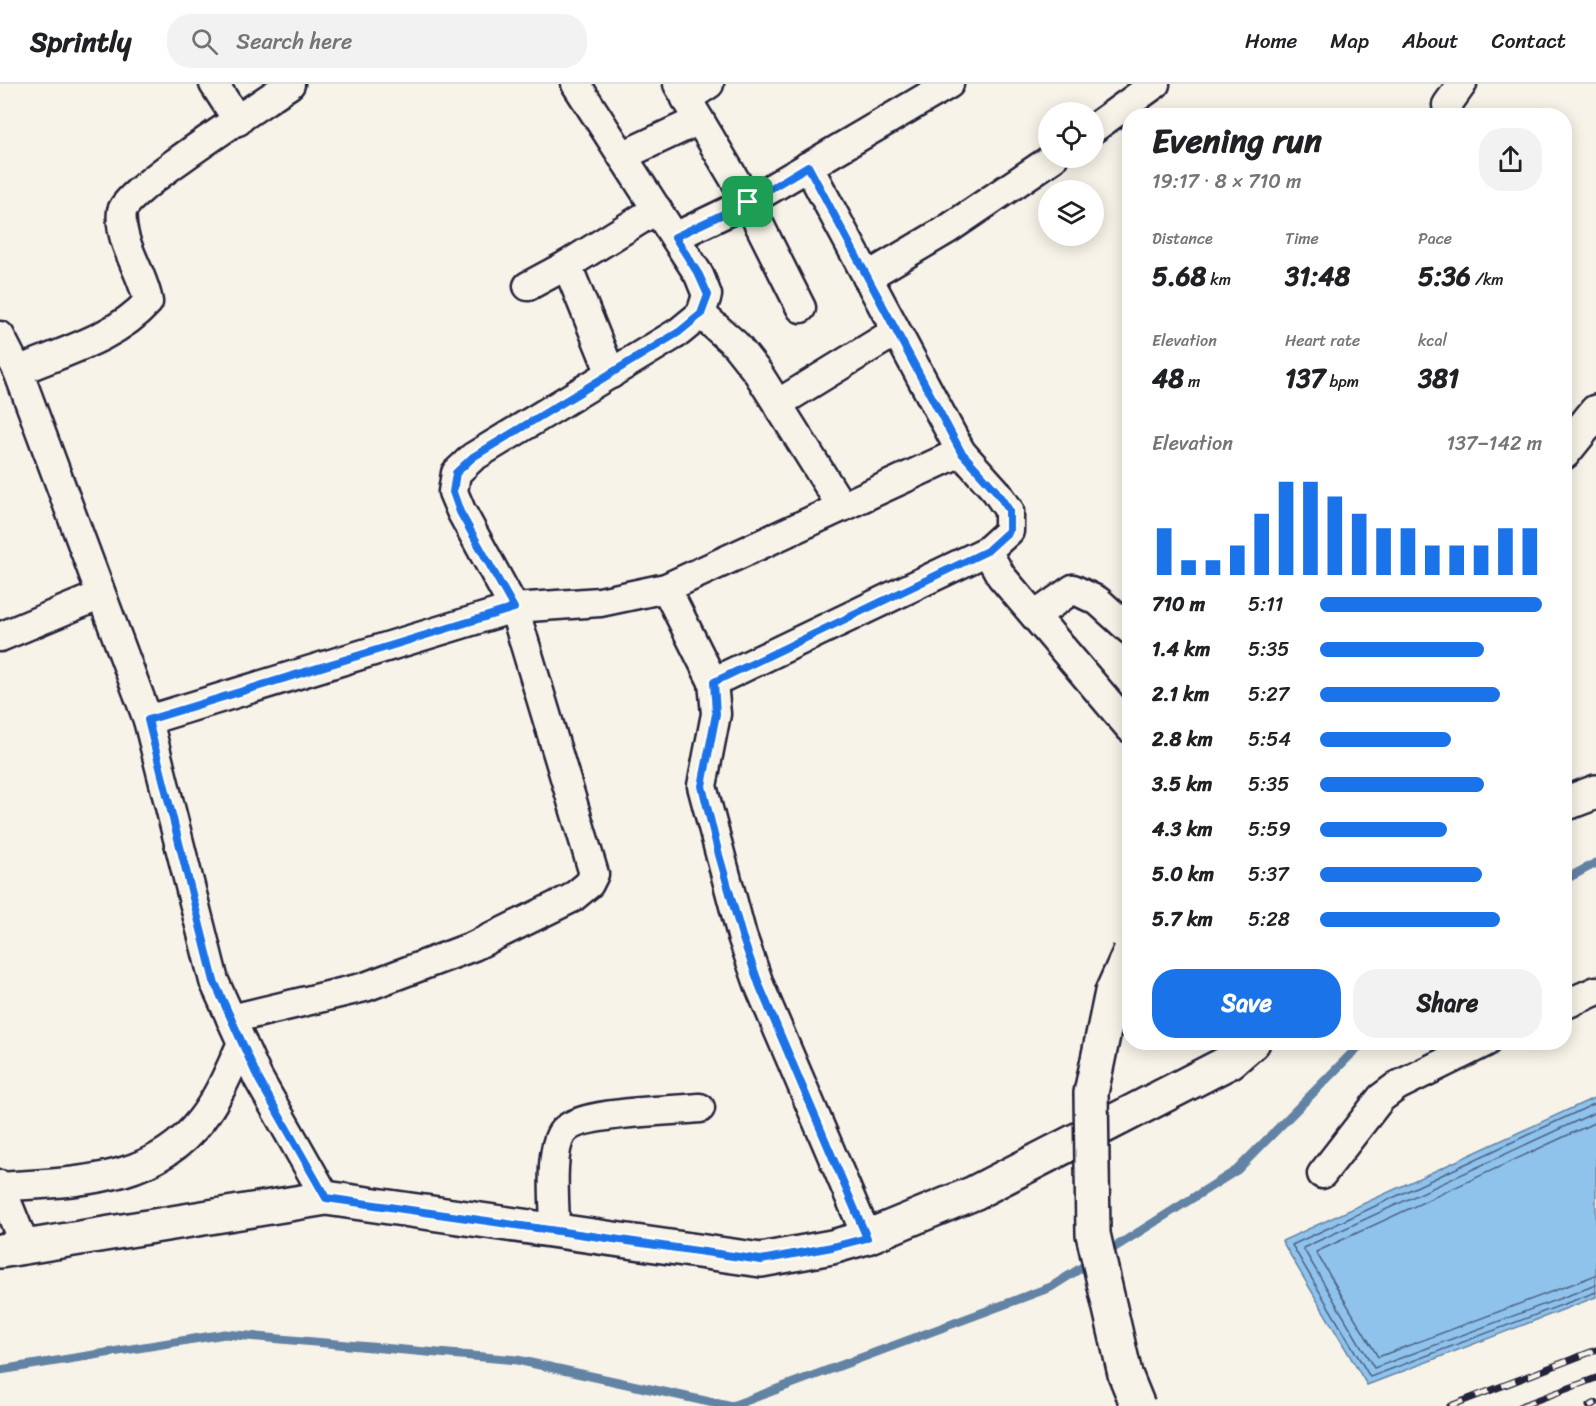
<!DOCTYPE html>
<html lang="en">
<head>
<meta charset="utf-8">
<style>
	body { margin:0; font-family:Sriracha,sans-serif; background:#f2f2f2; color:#202124; height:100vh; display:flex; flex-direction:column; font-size:22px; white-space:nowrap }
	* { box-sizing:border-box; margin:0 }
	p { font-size:20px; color:#757577 }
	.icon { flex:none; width:33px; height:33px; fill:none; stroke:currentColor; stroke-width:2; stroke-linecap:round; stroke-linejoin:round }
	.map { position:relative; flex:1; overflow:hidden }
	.sheet { position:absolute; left:1122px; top:24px; width:450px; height:942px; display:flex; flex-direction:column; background:#fff; border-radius:24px; box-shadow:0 3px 15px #0003 }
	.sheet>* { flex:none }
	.fabs { position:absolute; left:1038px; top:18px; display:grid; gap:12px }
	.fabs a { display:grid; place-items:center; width:66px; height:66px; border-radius:50%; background:#fff; box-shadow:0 3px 15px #0003; font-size:30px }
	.pin { position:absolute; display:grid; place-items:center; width:51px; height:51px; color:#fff; margin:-26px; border-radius:12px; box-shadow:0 3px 9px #0006 }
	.round { display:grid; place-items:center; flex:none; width:63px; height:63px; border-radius:24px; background:#f2f2f2 }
	.overview { display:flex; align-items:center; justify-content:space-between; height:102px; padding:0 30px }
	h1 { font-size:33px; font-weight:700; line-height:45px }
	.metrics { display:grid; grid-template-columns:repeat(3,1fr); gap:9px; height:102px; padding:6px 30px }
	.metrics div { display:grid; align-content:center }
	.metrics b { font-size:26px; font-weight:700 }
	.metrics small { font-size:16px; font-weight:400 }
	.metrics p { font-size:16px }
	.chart { height:168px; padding:12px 30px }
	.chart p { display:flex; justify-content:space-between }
	.chart svg { width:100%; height:108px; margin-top:6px; stroke:#1a73e8; stroke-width:6 }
	.cta { display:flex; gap:12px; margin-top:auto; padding:12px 30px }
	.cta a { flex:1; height:69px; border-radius:24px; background:#1a73e8; color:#fff; font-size:24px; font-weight:700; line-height:69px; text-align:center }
	.cta a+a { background:#f2f2f2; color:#202124 }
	ul { padding:0 30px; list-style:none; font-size:20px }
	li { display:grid; grid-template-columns:96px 72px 1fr; align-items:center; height:45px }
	li i { height:15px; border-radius:8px; background:#1a73e8 }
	header { display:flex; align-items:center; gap:36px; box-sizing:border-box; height:84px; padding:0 30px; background:#fff; border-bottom:2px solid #e0e0e0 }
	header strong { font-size:28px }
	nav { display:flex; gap:33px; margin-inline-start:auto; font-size:21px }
	.search { width:420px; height:54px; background:#f2f2f2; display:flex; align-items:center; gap:15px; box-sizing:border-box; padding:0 21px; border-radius:24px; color:#757577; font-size:22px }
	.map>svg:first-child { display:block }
</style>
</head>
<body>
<header>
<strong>Sprintly</strong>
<div class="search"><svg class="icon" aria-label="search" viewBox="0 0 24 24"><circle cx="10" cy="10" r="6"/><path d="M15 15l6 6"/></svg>Search here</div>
<nav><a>Home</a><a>Map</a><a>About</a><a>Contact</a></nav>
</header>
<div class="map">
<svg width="1596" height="1322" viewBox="0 0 1596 1322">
	<rect width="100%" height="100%" fill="#f7f3e8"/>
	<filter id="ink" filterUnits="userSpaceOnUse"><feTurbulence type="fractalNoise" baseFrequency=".0167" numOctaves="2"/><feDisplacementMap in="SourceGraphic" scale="12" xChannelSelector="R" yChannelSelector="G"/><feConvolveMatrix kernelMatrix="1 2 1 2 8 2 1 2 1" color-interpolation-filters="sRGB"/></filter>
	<g filter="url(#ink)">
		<!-- water -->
		<polygon fill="#8fc3ec" stroke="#6383a5" stroke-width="1.5" points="1596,1013 1596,1213 1367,1301 1282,1157"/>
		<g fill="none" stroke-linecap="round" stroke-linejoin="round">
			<!-- shore -->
			<g stroke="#4e6282" stroke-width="1.5">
				<polyline points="1596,1019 1292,1161 1370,1293 1596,1208"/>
				<polyline points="1596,1028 1303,1164 1374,1284 1596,1201"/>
				<polyline points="1596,1038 1316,1168 1378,1273 1596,1191"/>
			</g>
			<!-- stream -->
			<g stroke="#6383a5" stroke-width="9">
				<polyline points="1564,796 1596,779"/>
				<polyline points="1104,1170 1237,1086 1363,958"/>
				<polyline points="0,1286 225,1250 517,1276 728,1322"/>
				<polyline points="732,1322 1051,1203 1092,1177"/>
			</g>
			<defs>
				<g id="street">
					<polyline points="214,0 238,37"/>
					<polyline points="678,0 748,118 801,224"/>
					<polyline points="686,15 709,0"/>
					<polyline points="1449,32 1447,21 1462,0"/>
					<polyline points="1094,44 1155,0"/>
					<polyline points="622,72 699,36"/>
					<polyline points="808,82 961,368 996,407 1009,426 1009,447 987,467 1001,492 1130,644"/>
					<polyline points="675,153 748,118 949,0"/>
					<polyline points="567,181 611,290"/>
					<polyline points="867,193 948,145 1053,74"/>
					<polyline points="528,202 567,181 657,125"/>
					<polyline points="701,230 735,260 758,289 842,423"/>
					<polyline points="0,252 18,287 148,636 214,897 258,994 326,1114"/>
					<path d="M18,287c44,-19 98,-33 130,-69 -5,-31 -30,-59 -26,-91 3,-20 143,-109 168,-127"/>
					<polyline points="779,319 895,248"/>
					<polyline points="666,504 713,598 716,630 702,702 742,852 760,903 867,1153"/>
					<polyline points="1036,531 1073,505 1098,517 1130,546"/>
					<polyline points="0,553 101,511"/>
					<polyline points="713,598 987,467"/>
					<polyline points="148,636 514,524 600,518 666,504 961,368"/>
					<polyline points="1564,921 1596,907"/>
					<polyline points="231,935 365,903 474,862 572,814 589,800 594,790 514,524 461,427 453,408 456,389 473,373 679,248 701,230 707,211 699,191 576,0"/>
					<polyline points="1322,1090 1381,1014 1397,1002 1486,958"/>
					<polyline points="0,1101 25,1163"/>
					<path d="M0,1103c74,-6 152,-3 201,-67 18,-23 29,-51 41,-77"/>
					<path d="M555,1145c0,-25 -6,-76 7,-96 14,-22 111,-22 138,-25"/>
				</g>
				<g id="secondary">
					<polyline points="1564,368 1596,328"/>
					<polyline points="1564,720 1596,708"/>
					<polyline points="0,1167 326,1114 761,1176 832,1163 867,1153 974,1109 1231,977 1253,958"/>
				</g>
			</defs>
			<!-- street casing -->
			<use href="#street" stroke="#22223b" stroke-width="33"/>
			<!-- secondary casing -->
			<use href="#secondary" stroke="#22223b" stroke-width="38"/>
			<!-- street -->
			<use href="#street" stroke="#f7f3e8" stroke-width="28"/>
			<!-- secondary -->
			<use href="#secondary" stroke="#f7f3e8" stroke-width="33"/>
			<defs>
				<g id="rail">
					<polyline points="1450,1322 1596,1266"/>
					<polyline points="1521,1322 1596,1294"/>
					<polyline points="1589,1322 1596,1319"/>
				</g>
			</defs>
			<!-- rail casing -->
			<use href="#rail" stroke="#22223b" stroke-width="7"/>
			<!-- rail -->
			<use href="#rail" stroke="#f7f3e8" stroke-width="4.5" stroke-dasharray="14" stroke-linecap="butt"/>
			<defs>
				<polyline id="secondary-bridge" points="1130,868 1112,908 1091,1009 1093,1150 1125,1290 1138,1322"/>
			</defs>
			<!-- secondary-bridge casing -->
			<use href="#secondary-bridge" stroke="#22223b" stroke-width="38" stroke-linecap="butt"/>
			<!-- secondary-bridge -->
			<use href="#secondary-bridge" stroke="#f7f3e8" stroke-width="33"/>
		</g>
	</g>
	<g fill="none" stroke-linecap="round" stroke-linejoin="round" filter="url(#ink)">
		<defs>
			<polygon id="route" points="808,82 961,368 996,407 1009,426 1009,447 987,467 714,598 716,630 702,702 719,771 742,852 760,903 867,1154 832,1163 761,1176 326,1114 258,994 214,897 148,636 514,524 460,428 453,408 456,389 473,373 679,248 701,230 708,211 699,191 675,153 748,118"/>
		</defs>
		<!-- route casing -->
		<use href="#route" stroke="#fff" stroke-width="12"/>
		<!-- route -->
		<use href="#route" stroke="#1a73e8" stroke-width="8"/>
	</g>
</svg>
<div class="fabs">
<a><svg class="icon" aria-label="locate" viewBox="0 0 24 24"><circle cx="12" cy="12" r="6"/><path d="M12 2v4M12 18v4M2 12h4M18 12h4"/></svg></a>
<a><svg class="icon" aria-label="layers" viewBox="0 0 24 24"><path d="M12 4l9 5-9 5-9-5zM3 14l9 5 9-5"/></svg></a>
</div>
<div class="pin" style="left:748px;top:118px;background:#1e9e55"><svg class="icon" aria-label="arrive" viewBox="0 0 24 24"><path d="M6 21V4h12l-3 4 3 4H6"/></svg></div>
<section class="sheet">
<div class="overview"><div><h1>Evening run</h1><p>19:17 · 8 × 710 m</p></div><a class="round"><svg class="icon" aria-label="share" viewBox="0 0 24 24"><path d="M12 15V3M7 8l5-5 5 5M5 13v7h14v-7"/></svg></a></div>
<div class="metrics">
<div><p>Distance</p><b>5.68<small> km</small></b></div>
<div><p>Time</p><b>31:48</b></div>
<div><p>Pace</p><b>5:36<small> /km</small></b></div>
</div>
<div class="metrics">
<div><p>Elevation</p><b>48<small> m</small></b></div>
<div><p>Heart rate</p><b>137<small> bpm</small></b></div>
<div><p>kcal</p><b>381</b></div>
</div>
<div class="chart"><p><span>Elevation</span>137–142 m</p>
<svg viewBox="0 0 160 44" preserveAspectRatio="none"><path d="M5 44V25M15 44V38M25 44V38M35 44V32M45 44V19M55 44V6M65 44V6M75 44V12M85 44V19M95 44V25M105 44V25M115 44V32M125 44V32M135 44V32M145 44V25M155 44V25"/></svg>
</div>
<ul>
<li><b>710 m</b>5:11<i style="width:100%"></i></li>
<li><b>1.4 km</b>5:35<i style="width:74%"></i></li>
<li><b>2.1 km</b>5:27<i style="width:81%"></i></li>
<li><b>2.8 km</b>5:54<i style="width:59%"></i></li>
<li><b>3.5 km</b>5:35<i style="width:74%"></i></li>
<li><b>4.3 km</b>5:59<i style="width:57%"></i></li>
<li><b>5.0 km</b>5:37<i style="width:73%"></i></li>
<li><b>5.7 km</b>5:28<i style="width:81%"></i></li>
</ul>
<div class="cta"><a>Save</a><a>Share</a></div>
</section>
</div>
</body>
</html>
